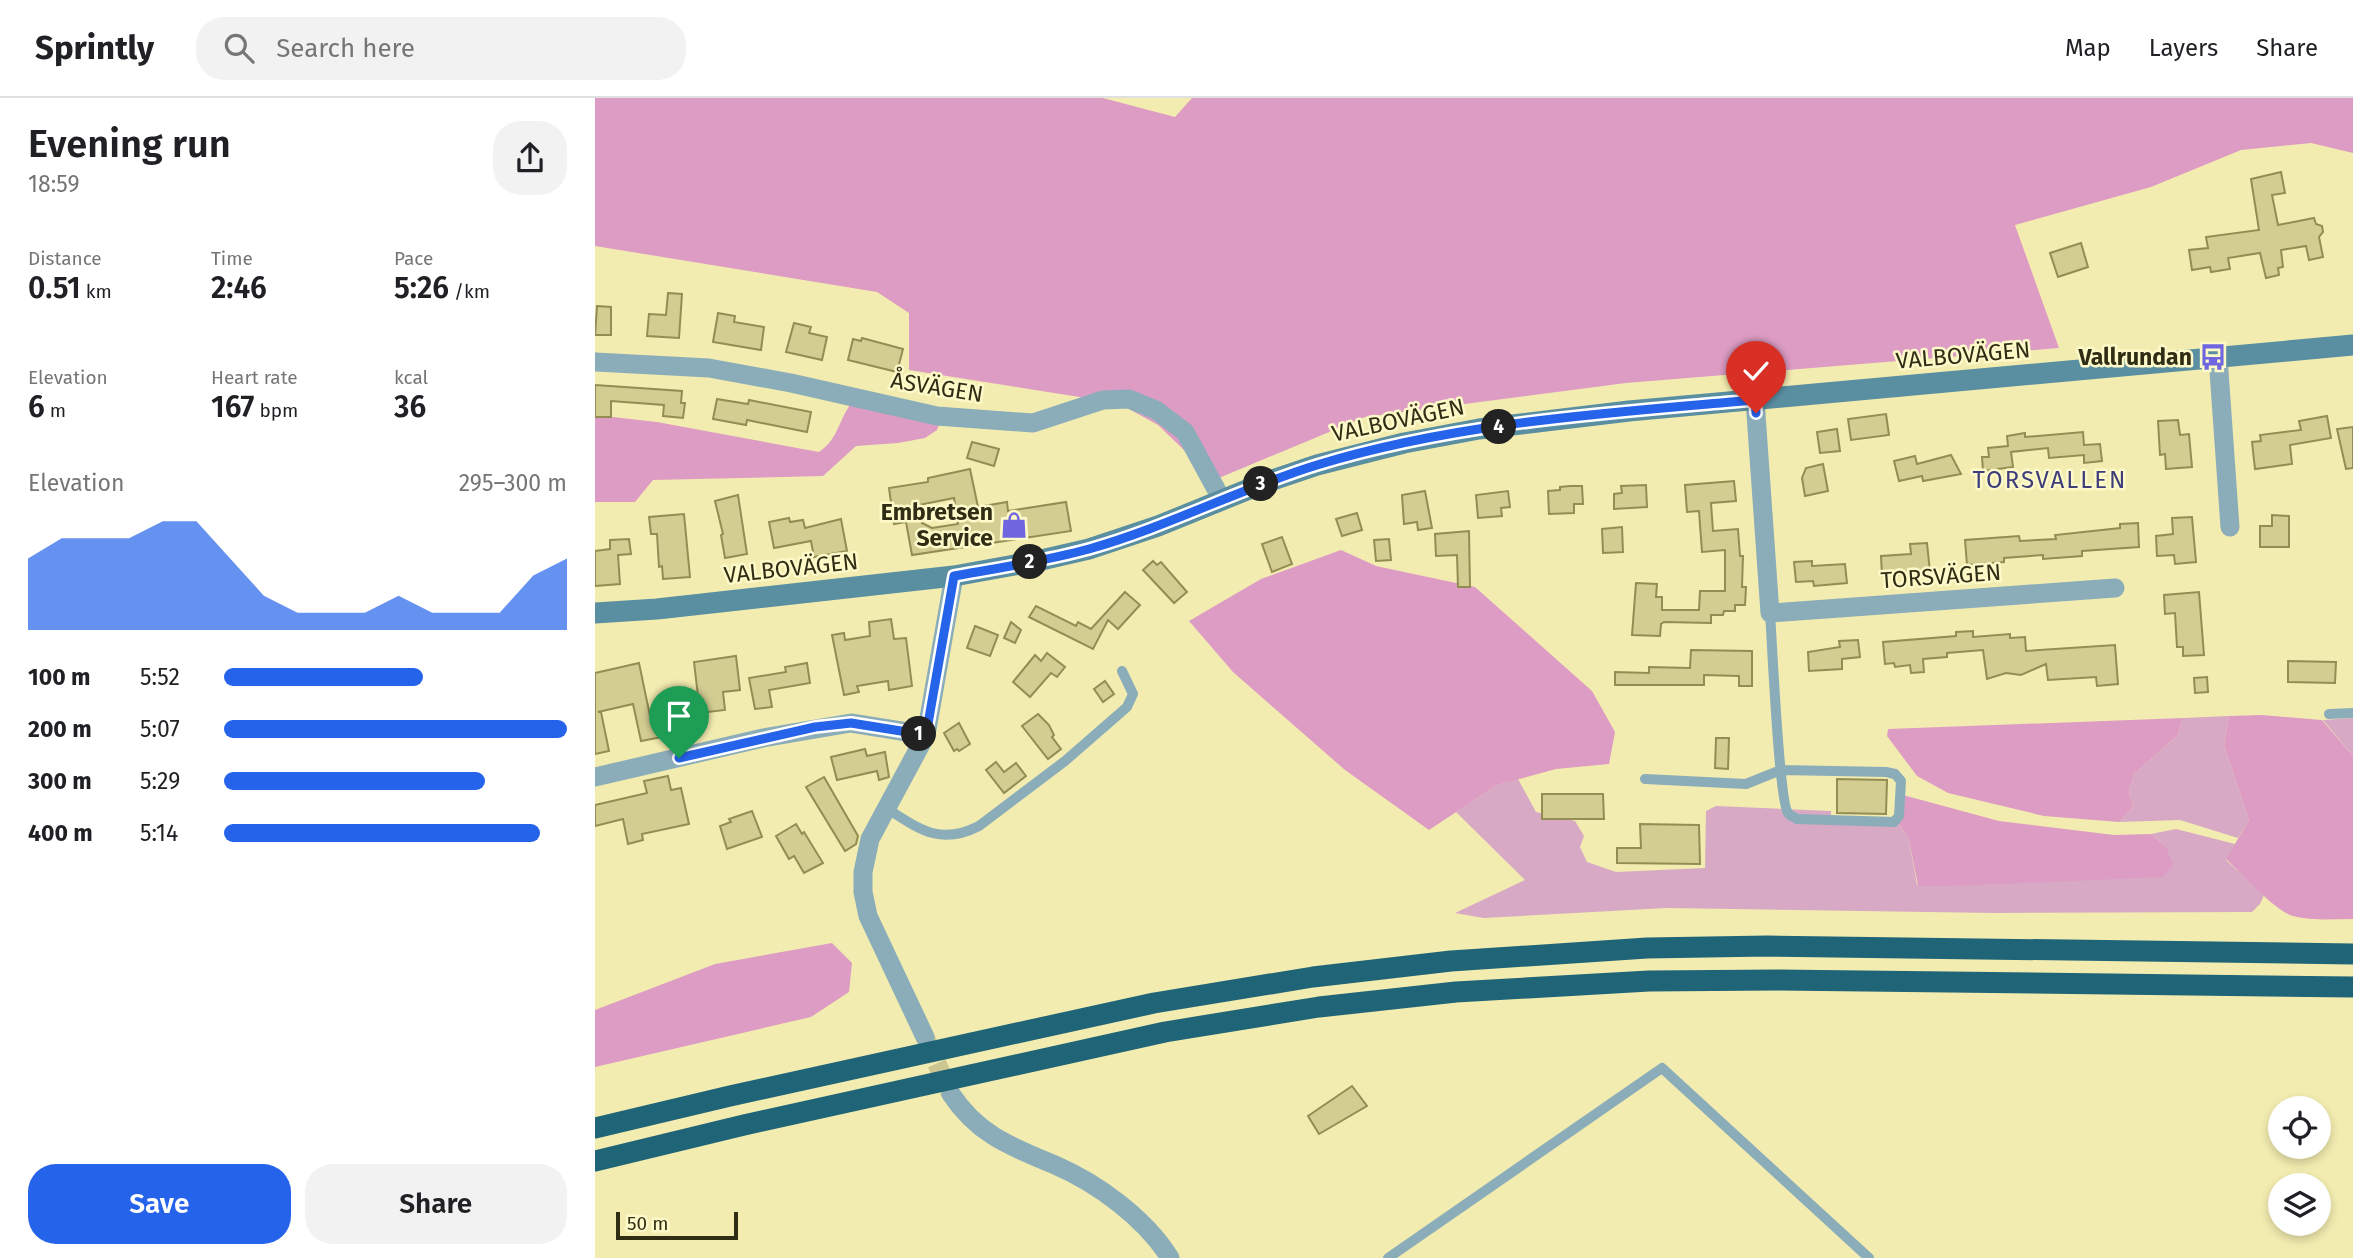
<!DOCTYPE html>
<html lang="en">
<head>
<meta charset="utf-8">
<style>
	body { margin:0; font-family:"Fira Sans",sans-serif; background:#f2f2f2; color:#202124; height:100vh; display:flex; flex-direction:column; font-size:26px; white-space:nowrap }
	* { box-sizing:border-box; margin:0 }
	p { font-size:23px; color:#757577 }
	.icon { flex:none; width:38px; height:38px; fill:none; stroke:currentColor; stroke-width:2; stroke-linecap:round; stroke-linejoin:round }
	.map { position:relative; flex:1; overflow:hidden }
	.sheet { display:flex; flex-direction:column; background:#fff; width:595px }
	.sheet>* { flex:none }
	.controls { position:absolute; left:1673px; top:998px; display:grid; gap:14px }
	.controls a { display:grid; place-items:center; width:63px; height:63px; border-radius:50%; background:#fff; box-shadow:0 4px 10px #0003; font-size:35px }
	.scale { position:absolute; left:21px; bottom:18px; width:122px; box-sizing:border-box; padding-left:7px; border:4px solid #302d15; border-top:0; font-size:19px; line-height:24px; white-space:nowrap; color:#302d15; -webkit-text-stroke:5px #fef9c9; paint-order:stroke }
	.pin { position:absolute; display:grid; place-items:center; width:60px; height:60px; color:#fff; margin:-72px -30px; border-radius:50% 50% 50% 0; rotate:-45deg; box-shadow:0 0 7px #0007 }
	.pin .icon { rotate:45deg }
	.km { position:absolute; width:35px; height:35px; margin:-18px; border-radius:50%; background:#222; color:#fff; font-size:19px; line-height:35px; text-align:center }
	.round { display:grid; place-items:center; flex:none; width:74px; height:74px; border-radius:28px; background:#f2f2f2 }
	.overview { display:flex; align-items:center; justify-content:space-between; height:119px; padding:0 28px }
	h1 { font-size:38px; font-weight:600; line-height:52px }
	.stats { display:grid; grid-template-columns:repeat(3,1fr); gap:10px; height:119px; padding:7px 28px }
	.stats div { display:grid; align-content:center }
	.stats b { font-size:30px; font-weight:600 }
	.stats small { font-size:19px; font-weight:400 }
	.stats p { font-size:19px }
	.chart { height:196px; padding:14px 28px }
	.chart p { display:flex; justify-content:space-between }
	.chart svg { width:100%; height:126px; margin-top:7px; fill:#2563eb; opacity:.7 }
	.primary-button { display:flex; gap:14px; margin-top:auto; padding:14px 28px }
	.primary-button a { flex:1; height:80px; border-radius:28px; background:#2563eb; color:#fff; font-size:28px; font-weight:600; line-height:80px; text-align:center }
	.primary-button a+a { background:#f2f2f2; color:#202124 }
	ul { padding:0 28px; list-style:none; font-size:23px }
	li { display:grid; grid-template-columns:112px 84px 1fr; align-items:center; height:52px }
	li i { height:18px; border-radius:9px; background:#2563eb }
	header { display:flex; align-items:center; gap:42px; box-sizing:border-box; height:98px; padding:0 35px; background:#fff; border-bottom:2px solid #e0e0e0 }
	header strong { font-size:33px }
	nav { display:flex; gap:38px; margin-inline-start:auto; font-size:24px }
	.search { width:490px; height:63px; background:#f2f2f2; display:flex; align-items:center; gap:18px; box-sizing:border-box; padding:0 24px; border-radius:28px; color:#757577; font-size:26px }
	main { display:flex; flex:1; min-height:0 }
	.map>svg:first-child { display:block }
</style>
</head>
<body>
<header>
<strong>Sprintly</strong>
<div class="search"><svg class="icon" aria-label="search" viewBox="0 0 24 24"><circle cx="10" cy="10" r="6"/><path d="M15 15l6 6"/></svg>Search here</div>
<nav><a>Map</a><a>Layers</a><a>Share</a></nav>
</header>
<main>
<section class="sheet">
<div class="overview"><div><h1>Evening run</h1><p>18:59</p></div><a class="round"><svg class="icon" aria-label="share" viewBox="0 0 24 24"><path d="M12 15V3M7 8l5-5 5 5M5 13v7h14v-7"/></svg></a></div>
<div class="stats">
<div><p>Distance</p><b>0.51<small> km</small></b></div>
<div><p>Time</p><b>2:46</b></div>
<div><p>Pace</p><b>5:26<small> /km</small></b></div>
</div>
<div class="stats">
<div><p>Elevation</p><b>6<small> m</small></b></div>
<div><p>Heart rate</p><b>167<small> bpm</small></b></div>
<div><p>kcal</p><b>36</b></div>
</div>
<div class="chart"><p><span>Elevation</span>295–300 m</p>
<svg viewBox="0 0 160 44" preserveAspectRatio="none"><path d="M0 44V19L10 12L20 12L30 12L40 6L50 6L60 19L70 32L80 38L90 38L100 38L110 32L120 38L130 38L140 38L150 25L160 19V44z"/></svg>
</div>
<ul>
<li><b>100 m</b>5:52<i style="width:58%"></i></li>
<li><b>200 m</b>5:07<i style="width:100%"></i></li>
<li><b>300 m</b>5:29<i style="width:76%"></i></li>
<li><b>400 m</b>5:14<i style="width:92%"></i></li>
</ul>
<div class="primary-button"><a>Save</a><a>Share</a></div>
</section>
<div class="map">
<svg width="1758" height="1160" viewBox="0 0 1758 1160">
	<rect width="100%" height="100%" fill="#f3ecb0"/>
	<!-- green -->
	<g fill="#d7a9c4">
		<polygon points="1634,618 1629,647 1654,722 1643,740 1585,722 1524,724 1538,709 1534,693 1539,676 1583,637 1588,620"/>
		<polygon points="1758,620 1758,658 1728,622"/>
		<polygon points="923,681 941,714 980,723 989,738 985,749 992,764 1021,774 1110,770 1111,713 1121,708 1236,713 1236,724 1303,724 1314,742 1322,787 1571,749 1556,736 1581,731 1640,746 1631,762 1669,797 1665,806 1657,814 1399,815 1072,810 889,820 860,815 930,782 861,714 902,687"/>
	</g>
	<!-- forest -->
	<g fill="#dd9cc4">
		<polygon points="0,0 508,0 580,19 597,0 1758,0 1758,55 1716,45 1646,52 1556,89 1420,127 1464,250 1031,285 770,319 612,385 590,353 563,327 523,305 314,272 314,215 282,194 0,148"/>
		<path d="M259,302l87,19 -4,11 -12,8 -27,5 -42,3 -33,30 -170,4 -18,22h-40v-87l62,7 162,30c21,-14 19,-34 35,-52z"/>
		<polygon points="746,452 781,468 880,489 997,593 1020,634 1014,666 961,671 902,687 834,732 750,672 638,574 594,523 666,481"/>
		<path d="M1667,617l60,5 31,36v163c-20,0 -41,2 -60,-3 -18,-5 -52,-43 -67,-57l23,-39 -25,-75 5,-29z"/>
		<polygon points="1588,620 1583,637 1539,676 1534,693 1538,709 1524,724 1449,718 1353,695 1322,678 1292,638 1293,631"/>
		<polygon points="1308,697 1404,723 1519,737 1556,736 1571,749 1578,767 1568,779 1359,788 1323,788 1314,742 1303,724"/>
		<polygon points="237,845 257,865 254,894 216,919 0,969 0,912 120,866"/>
	</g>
	<!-- building -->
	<g fill="#d3cd92" stroke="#938d54" stroke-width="2" fill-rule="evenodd">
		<polygon points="1686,74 1690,95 1677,97 1683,127 1719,120 1721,126 1727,128 1728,134 1724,139 1728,159 1714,162 1711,148 1686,152 1688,169 1683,170 1684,177 1671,180 1665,155 1633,160 1635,171 1616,174 1615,169 1597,172 1594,152 1613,150 1611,139 1664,132 1656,81"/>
		<polygon points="1486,145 1493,169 1463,179 1455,155"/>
		<polygon points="73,195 87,196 84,240 52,238 54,216 71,217"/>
		<polygon points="2,208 16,209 16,237 0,237"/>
		<polygon points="123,215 140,218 139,224 169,229 166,252 118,244"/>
		<polygon points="199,225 216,229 214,235 232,239 227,262 191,254"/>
		<polygon points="267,240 308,251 302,274 253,262 258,241 266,243"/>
		<polygon points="0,287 87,293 86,305 90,305 88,320 68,318 69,307 16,303 16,319 0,319"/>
		<polygon points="122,301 153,306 154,302 216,314 212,334 152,322 151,327 118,321"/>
		<polygon points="1291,316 1294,337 1256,342 1253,321"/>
		<polygon points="1732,318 1736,340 1695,347 1697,366 1660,371 1657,344 1666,343 1665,337 1706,332 1704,323"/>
		<polygon points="1583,322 1585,337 1594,336 1597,369 1571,371 1570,356 1565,357 1563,323"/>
		<polygon points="1758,329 1758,370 1751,371 1742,331"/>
		<polygon points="1242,331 1245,353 1225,355 1222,334"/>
		<polygon points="1488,334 1489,347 1505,346 1507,363 1489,365 1489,357 1454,360 1453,350 1416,354 1418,369 1388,373 1387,359 1394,359 1393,350 1413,348 1412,338 1430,335 1430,339"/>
		<polygon points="377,344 404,351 399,368 372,360"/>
		<polygon points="1356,357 1366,376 1328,383 1327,378 1304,383 1299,363 1320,358 1322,366"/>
		<polygon points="1228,366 1233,393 1210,398 1207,380 1211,370"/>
		<path d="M375,371l8,38 29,-5 1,9 58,-9 5,29 -159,24 -6,-33 -12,2 -5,-36 39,-6v-4zM359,400l4,26 -26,4 -10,-5 -3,-18z"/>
		<polygon points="1139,383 1141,403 1116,405 1118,433 1143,431 1145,458 1148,458 1147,489 1151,489 1150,507 1140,507 1140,513 1129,513 1128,517 1116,517 1116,525 1069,524 1066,526 1065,538 1037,537 1041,485 1062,486 1061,499 1067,499 1067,512 1104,512 1105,493 1130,493 1130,452 1107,454 1104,413 1092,414 1090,387"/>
		<polygon points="1051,387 1052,409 1019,411 1019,396 1027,395 1026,388"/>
		<polygon points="975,388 987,388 988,406 979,406 979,415 954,416 953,393 965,392 965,389"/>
		<polygon points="830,393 837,430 823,432 822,424 809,426 807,397"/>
		<polygon points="913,393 915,409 906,410 907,418 883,420 881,397"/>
		<polygon points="143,397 152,456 130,460 126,437 128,436 120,403"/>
		<polygon points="762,415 767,432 747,438 741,421"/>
		<polygon points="89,416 95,479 68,481 67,468 64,469 62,436 56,436 54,419"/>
		<polygon points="1677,417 1694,418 1694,449 1665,449 1665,428 1677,428"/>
		<polygon points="1597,419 1601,464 1580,466 1579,457 1562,458 1561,438 1578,436 1577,420"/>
		<polygon points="194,420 195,424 208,422 210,430 246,421 252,453 219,459 216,443 179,450 174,424"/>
		<polygon points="1543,425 1544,449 1487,453 1487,458 1448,461 1448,457 1409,460 1409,464 1372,467 1370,442 1424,438 1425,443 1461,441 1460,437 1525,430 1525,426"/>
		<polygon points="1027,429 1028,454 1008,455 1007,431"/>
		<polygon points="874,433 875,489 863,489 862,457 841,458 840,436"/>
		<polygon points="687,439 697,466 677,474 667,446"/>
		<polygon points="34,441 36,456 23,457 25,486 0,488 0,453 15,451 15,442"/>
		<polygon points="794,441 796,462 781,463 779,442"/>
		<polygon points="1332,445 1335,474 1287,478 1286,458 1316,456 1315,446"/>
		<polygon points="558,463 562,467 566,464 592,494 579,505 548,472"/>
		<polygon points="1217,463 1217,468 1250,466 1252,485 1219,488 1218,483 1201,484 1199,464"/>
		<polygon points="530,494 545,507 523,531 513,522 498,551 434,519 441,508 481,528 483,524 496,531"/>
		<polygon points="1604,494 1609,557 1588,558 1588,549 1582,549 1580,515 1570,516 1569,497"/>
		<polygon points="296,521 299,541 311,540 317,588 294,592 293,583 262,588 264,594 249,597 237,537 249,535 250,542 275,538 274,524"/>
		<polygon points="416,524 426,532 420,545 409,540"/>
		<polygon points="380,528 403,537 395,558 372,550"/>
		<polygon points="1378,533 1378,539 1415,536 1415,540 1430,539 1431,553 1520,547 1523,586 1502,588 1501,579 1453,582 1451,566 1426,577 1411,575 1392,581 1388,552 1352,555 1352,559 1328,561 1329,574 1316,575 1315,567 1300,569 1299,565 1290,566 1288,544 1361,538 1361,534"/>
		<polygon points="1263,542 1265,559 1247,561 1247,571 1214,573 1213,554 1245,549 1244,543"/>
		<polygon points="1096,552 1157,553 1157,588 1144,588 1144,578 1109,577 1109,587 1020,587 1020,574 1054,575 1054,569 1095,570"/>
		<polygon points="452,555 470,569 462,579 456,575 435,599 418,584 440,557 446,563"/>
		<polygon points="141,558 145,592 128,594 130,612 105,615 99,564"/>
		<polygon points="1693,563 1741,564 1740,585 1693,584"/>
		<polygon points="44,565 55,618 62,617 67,639 46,643 38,606 3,614 6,614 14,653 0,656 0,575"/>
		<polygon points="212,565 215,585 174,592 177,609 160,611 154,580 191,574 190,569"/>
		<polygon points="1612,579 1613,594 1600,595 1599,580"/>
		<polygon points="510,583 519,596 508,604 499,591"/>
		<polygon points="443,616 454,627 459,637 457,639 466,651 453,661 427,628"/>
		<polygon points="364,625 375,646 364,653 362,651 359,653 349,635"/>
		<polygon points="1121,640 1134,640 1133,671 1120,670"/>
		<polygon points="270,651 272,658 290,654 294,679 284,682 282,673 242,682 236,659"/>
		<polygon points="401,664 409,674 421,665 431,678 409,695 391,672"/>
		<polygon points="73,678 76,692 86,690 94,726 47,736 48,742 33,746 28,721 0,728 0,707 52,695 49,683"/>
		<polygon points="229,679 263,738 261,746 250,753 211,689"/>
		<polygon points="1242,681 1292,682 1291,716 1242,715"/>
		<polygon points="947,696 1008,696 1009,721 947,721"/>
		<polygon points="157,713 167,739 132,751 125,728 136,724 134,721"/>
		<polygon points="201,726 207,736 209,734 228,765 209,775 199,758 194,761 181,738"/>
		<polygon points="1045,726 1104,727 1105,766 1022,765 1022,750 1046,750"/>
		<polygon points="757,988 772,1008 724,1036 713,1018"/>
	</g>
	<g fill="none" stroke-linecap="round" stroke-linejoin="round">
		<!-- street-tunnel -->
		<polyline stroke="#ccc691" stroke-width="19" stroke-dasharray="19 10" stroke-linecap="butt" points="330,939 355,995"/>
		<!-- lane -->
		<g stroke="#8badb9" stroke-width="10">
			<polyline points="1734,616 1758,615"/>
			<path d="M1050,681l101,5 35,-14 105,2 9,2 6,7 -2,35 -5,6 -97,-3c-3,-2 -7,-3 -9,-6 -9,-12 -16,-173 -18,-200"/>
			<path d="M291,710c33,21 54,38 93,18l86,-65 62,-54 6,-13 -11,-23"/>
			<polyline points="793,1160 1067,970 1274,1160"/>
		</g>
		<!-- street -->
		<g stroke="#8badb9" stroke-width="19">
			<polyline points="1623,259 1635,429"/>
			<polyline points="0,264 114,270 196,285 342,318 438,325 508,302 534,301 561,312 590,334 627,402"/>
			<polyline points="1160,302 1175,515 1520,490"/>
			<polyline points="0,679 168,640 256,625 331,637 359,478"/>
			<polyline points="330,939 273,818 268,794 268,774 275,741 331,637"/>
			<path d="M356,996c27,41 61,53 104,71 42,18 90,53 115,93"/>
		</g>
		<!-- secondary -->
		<polyline stroke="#5a8ea1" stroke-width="21" points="0,515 62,511 359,478 442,463 494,451 563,428 669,385 722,367 809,345 884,331 1034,313 1758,247"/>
		<!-- highway -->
		<g stroke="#206478" stroke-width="21">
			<polyline points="0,1030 135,998 559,905 718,879 856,863 1052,850 1173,848 1758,856"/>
			<polyline points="0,1063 149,1027 570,934 724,909 861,894 1054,883 1183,882 1758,889"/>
		</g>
	</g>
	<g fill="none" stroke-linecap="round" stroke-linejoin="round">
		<defs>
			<path id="route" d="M84,660l136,-31 36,-4 75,12 28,-159c45,-8 91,-15 135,-27 78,-22 150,-60 228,-84 141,-43 292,-52 438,-65l1,13"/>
		</defs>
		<!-- route casing -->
		<use href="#route" stroke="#fff" stroke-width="14"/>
		<!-- route -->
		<use href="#route" stroke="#2563eb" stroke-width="9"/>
	</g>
	<!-- icons -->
	<defs>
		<symbol id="bus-bare" viewBox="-9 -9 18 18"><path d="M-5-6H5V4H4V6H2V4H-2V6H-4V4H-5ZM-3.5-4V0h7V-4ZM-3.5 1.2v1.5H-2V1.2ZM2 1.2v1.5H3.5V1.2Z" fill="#6f66e0" stroke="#fef9c9" stroke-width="2.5" paint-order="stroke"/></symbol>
		<symbol id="shop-bare" viewBox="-9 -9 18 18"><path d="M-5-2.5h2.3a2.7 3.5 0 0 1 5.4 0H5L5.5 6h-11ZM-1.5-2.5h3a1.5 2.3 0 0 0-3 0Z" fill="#6f66e0" stroke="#fef9c9" stroke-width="2.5" paint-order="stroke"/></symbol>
	</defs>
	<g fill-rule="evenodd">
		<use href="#bus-bare" x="1599" y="240" width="38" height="38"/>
		<use href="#shop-bare" x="400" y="408" width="38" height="38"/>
	</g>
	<g text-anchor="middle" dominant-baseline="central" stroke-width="5" stroke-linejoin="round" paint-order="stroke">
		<!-- street labels -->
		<g font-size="23" fill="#302d15" stroke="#fef9c9">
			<text transform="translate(1368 257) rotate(-5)">VALBOVÄGEN</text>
			<text transform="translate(342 289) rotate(9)">ÅSVÄGEN</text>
			<text transform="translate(803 322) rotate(-12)">VALBOVÄGEN</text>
			<text transform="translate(196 470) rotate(-6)">VALBOVÄGEN</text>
			<text transform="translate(1346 478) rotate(-4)">TORSVÄGEN</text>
		</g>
		<!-- poi labels -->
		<g font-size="23" font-weight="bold" fill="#302d15" stroke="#fef9c9" text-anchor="end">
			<text x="1597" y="259">Vallrundan</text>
			<text x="398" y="414">Embretsen<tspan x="398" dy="26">Service</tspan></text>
		</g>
		<!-- neighbourhood labels -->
		<g font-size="24" letter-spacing="2" fill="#3f3d7a" stroke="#fef9c9">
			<text x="1455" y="382">TORSVALLEN</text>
		</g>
	</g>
</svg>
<div class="controls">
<a><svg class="icon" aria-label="locate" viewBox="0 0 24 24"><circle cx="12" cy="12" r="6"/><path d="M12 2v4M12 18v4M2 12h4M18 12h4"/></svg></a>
<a><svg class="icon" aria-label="layers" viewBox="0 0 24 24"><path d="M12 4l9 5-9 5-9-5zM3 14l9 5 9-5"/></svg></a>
</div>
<div class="scale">50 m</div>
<div class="pin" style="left:84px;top:660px;background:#1e9e55"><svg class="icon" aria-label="arrive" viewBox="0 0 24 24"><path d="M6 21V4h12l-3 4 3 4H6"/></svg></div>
<div class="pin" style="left:1161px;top:315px;background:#d93025"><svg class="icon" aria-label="check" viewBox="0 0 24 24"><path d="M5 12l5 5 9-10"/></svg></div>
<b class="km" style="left:324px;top:636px">1</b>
<b class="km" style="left:435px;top:464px">2</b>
<b class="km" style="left:666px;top:386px">3</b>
<b class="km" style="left:904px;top:329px">4</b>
</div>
</main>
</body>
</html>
